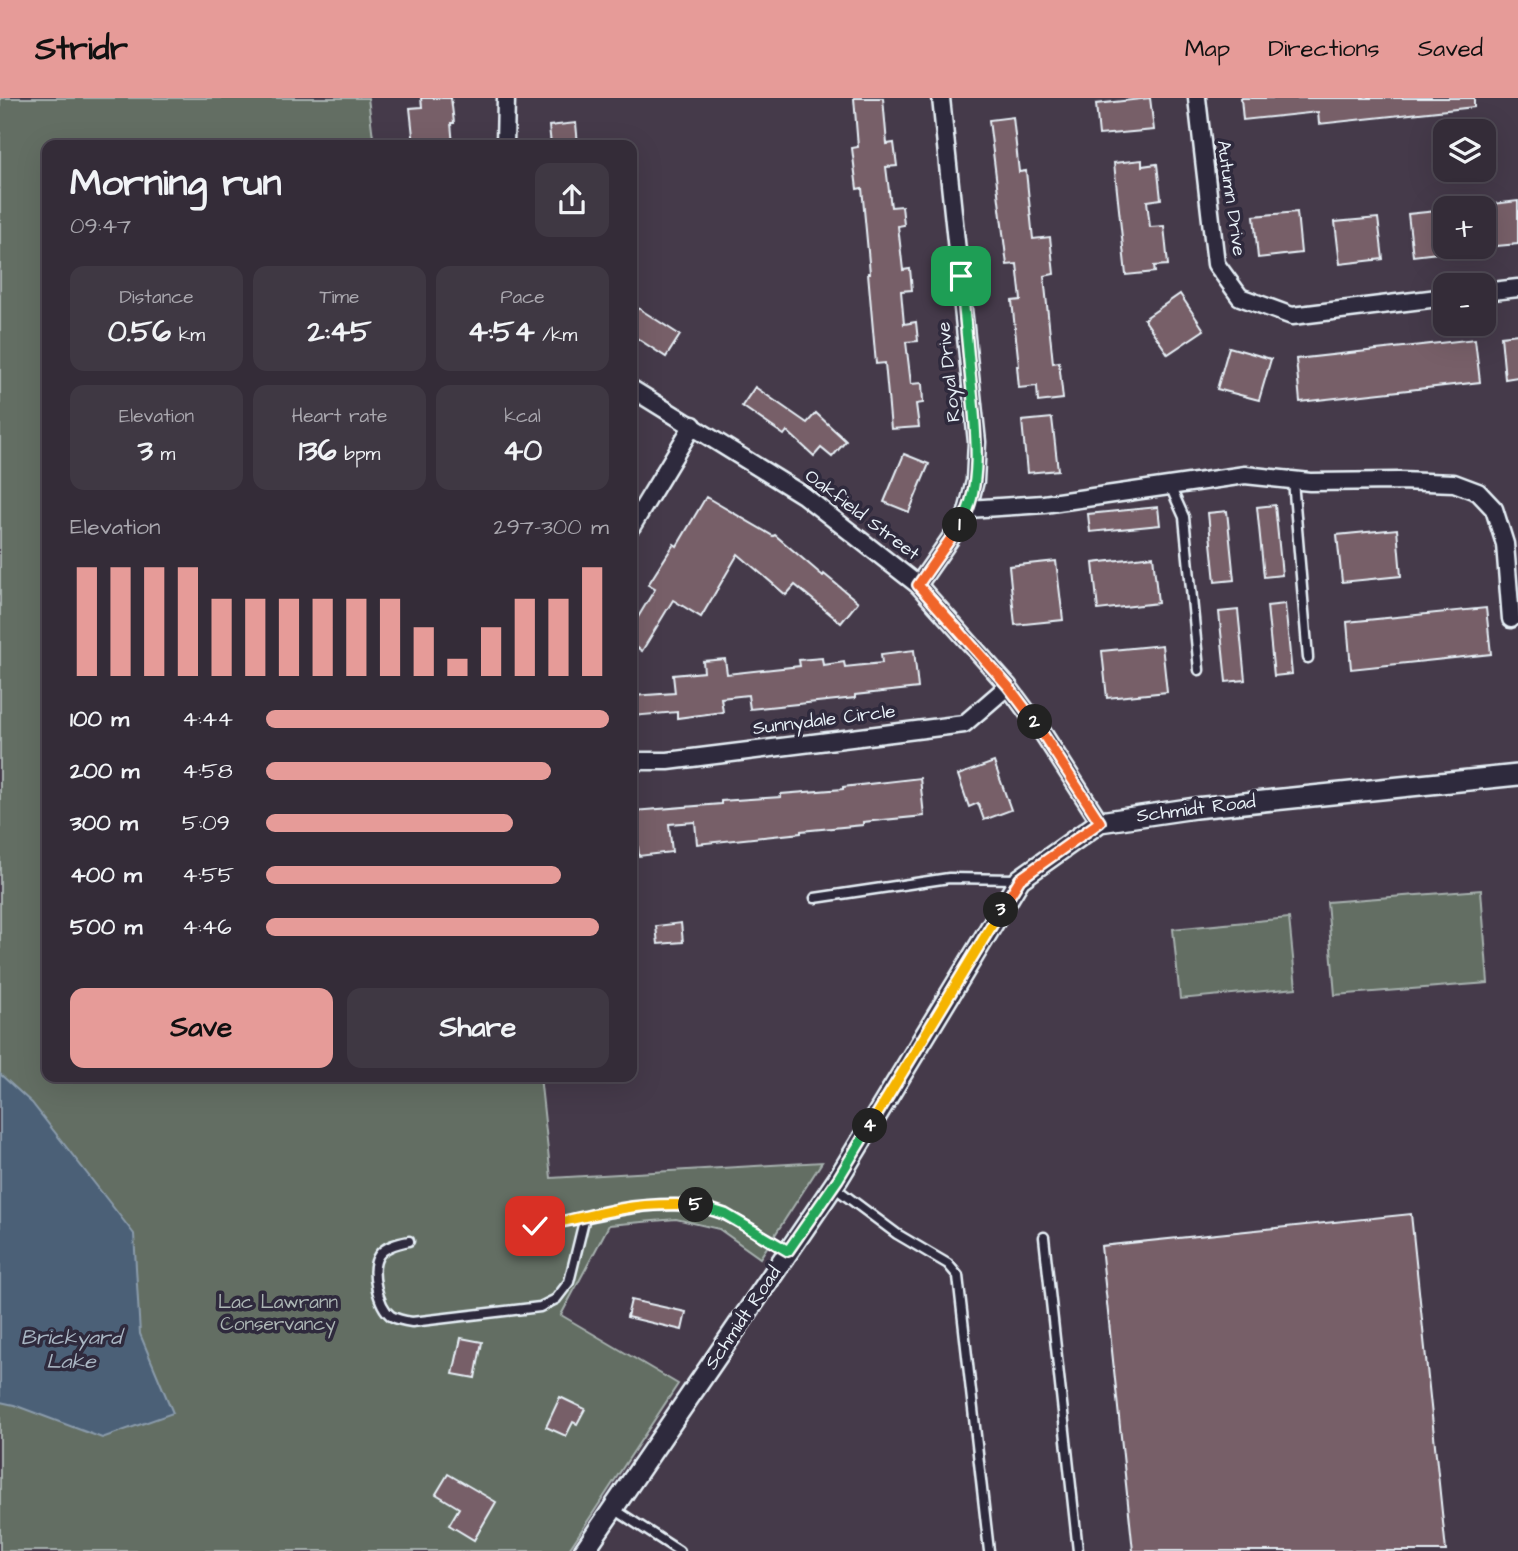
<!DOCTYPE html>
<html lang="en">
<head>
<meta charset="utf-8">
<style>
	body { margin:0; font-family:"Architects Daughter",sans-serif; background:#3f3843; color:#f1f3f6; height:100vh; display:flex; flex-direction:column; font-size:26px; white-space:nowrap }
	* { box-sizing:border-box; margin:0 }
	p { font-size:23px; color:#a9a7ae }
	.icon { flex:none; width:38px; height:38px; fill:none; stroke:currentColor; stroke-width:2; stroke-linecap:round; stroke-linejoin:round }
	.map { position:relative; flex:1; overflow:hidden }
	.drawer { position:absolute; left:42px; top:42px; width:595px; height:942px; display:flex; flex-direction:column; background:#342c38; border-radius:14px; box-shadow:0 7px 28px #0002,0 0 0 2px #4e4853 }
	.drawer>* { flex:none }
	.fabs { position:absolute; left:1433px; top:21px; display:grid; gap:14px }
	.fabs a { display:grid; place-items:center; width:63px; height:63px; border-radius:14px; background:#342c38; box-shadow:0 7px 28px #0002,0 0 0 2px #4e4853; font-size:35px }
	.pin { position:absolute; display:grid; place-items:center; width:60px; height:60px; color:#fff; margin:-30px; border-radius:14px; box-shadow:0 4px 10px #0006 }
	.km { position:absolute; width:35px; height:35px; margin:-18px; border-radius:50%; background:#222; color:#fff; font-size:19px; line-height:35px; text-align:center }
	.round { display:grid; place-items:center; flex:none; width:74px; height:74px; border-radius:14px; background:#3f3843 }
	.headline { display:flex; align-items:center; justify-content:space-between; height:119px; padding:0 28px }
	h1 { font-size:38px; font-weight:700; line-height:52px }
	.stats { display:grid; grid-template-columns:repeat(3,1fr); gap:10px; height:119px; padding:7px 28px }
	.stats div { display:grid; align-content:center; border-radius:14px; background:#3f3843; text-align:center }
	.stats b { font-size:30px; font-weight:700 }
	.stats small { font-size:19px; font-weight:400 }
	.stats p { font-size:19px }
	.chart { height:196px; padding:14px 28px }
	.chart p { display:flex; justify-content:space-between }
	.chart svg { width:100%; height:126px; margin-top:7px; stroke:#e69b98; stroke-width:6 }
	.action { display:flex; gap:14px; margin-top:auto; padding:14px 28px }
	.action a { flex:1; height:80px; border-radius:14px; background:#e69b98; color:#111; font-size:28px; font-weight:700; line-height:80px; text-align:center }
	.action a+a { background:#3f3843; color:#f1f3f6 }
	ul { padding:0 28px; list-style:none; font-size:23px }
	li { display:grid; grid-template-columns:112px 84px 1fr; align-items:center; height:52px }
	li i { height:18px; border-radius:9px; background:#e69b98 }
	header { display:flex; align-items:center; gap:42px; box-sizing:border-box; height:98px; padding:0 35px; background:#e69b98; color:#111 }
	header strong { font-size:33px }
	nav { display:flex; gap:38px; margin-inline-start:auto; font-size:24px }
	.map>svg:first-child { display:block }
</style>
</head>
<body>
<header>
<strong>Stridr</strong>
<nav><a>Map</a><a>Directions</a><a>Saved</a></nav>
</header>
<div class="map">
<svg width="1518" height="1453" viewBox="0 0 1518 1453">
	<rect width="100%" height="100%" fill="#453a4a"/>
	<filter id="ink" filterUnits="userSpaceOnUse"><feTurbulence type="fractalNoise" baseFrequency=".0143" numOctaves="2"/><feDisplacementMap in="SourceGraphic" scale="14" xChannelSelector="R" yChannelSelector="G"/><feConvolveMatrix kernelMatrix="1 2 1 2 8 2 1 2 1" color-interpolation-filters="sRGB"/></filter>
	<g filter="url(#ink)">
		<!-- green -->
		<g fill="#636e63" stroke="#a6b0ae" stroke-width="2">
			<polygon points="0,0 368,0 374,47 47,47 47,978 540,978 551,1080 822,1064 760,1160 719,1131 676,1121 609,1127 561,1217 678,1286 568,1453 0,1453"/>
			<polygon points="1481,792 1488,885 1335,897 1327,804"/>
			<polygon points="1289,820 1296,890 1180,901 1173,831"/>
		</g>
		<!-- water -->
		<polygon fill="#4c6177" stroke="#8a9bab" stroke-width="2" points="0,976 32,1005 134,1136 140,1236 173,1315 102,1340 14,1307 0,1304"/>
		<!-- building -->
		<g fill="#775f68" stroke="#e8f1f8" stroke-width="2">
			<polygon points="421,0 451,0 454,25 451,25 453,47 414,47 410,10 422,9"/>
			<polygon points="854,0 883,0 887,46 894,45 897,68 886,69 891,109 902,108 904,127 898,128 903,172 910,171 912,192 901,193 904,226 916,224 918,243 906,244 911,286 922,285 923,305 916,306 919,329 891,331 885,265 876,266 868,175 870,175 862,90 857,91 852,50 858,49"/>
			<polygon points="1150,0 1154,32 1099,37 1096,6"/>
			<polygon points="1241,0 1474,0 1474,9 1319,26 1318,14 1243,22"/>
			<polygon points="1013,19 1019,74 1026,73 1033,141 1050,139 1054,176 1044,178 1053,265 1059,264 1063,301 1038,304 1037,288 1019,290 1017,268 1019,268 1012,203 1021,202 1017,166 1007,167 989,22"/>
			<polygon points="576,25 578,47 551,47 549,28"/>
			<polygon points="1142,62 1142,68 1157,66 1161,101 1147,103 1150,129 1164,128 1168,167 1154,168 1155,174 1126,177 1114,65"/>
			<polygon points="1518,103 1518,146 1486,149 1484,107"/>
			<polygon points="1446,112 1446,154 1413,158 1408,116"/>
			<polygon points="1297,114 1301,155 1258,160 1254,118"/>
			<polygon points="1378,120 1383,161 1340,166 1335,124"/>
			<polygon points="1180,196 1204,232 1168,256 1144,221"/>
			<polygon points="638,210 680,237 666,259 632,237 632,220"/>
			<polygon points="1518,236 1518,279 1505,281 1501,238"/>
			<polygon points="1475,241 1480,284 1300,304 1296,261"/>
			<polygon points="1229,249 1271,261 1259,302 1217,291"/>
			<polygon points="755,289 807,325 816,315 846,343 832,359 821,350 814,358 787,333 784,337 742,308"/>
			<polygon points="1052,320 1058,372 1027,375 1022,323"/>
			<polygon points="904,356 929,366 909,414 884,404"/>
			<polygon points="706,399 773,438 775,437 823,478 824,476 858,504 841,525 795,487 786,497 738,456 701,519 673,502 642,553 632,546 632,529 655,491 648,487 674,446 677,448"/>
			<polygon points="1275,407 1282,477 1264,479 1257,409"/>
			<polygon points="1158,409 1160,427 1090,434 1088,416"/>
			<polygon points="1227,413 1234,482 1215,484 1208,415"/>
			<polygon points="1397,431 1401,478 1342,484 1337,437"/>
			<polygon points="1153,458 1158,505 1098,512 1093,465"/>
			<polygon points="1056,463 1063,522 1015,527 1009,468"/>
			<polygon points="1285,506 1292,576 1274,578 1267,508"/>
			<polygon points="1486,510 1491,556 1351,571 1347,524"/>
			<polygon points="1238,512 1245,582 1226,584 1219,514"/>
			<polygon points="1162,547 1167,594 1107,600 1102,553"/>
			<polygon points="914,552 918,590 855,597 855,600 750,611 748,597 721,600 723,614 677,620 677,614 632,618 632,598 675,595 673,577 704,574 703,563 725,561 727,576 800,568 799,562 822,560 823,567 844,564 845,569 882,565 881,556"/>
			<polygon points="994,664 1011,712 984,722 978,705 969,709 958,677"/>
			<polygon points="920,680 924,718 863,724 863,727 801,733 801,735 697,746 695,724 669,726 672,754 639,758 634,713 721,706 721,703 781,699 781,696 843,691 843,689"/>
			<polygon points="681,825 683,844 658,846 656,828"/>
			<polygon points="1411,1116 1446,1453 1133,1453 1101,1148"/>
			<polygon points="631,1202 686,1214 682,1232 627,1219"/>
			<polygon points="461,1240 482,1244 475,1280 453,1276"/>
			<polygon points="560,1299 585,1311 577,1326 573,1324 566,1338 546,1329"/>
			<polygon points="448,1376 496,1404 474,1442 449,1427 459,1410 436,1396"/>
		</g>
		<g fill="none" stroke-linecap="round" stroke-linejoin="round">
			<defs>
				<g id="service">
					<polyline points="1293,383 1308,560"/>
					<polyline points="1170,388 1184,419 1199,572"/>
					<polyline points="815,800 949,780 1017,781"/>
					<polyline points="834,1089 897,1136 948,1166 958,1178 989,1453"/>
					<path d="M535,1128c50,-5 94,-23 145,-21 7,0 14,-1 21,1 32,9 59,29 87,45"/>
					<polyline points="1044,1139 1078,1453"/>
					<path d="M409,1143c-10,2 -24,5 -30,14 -10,14 -1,51 12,61 7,4 14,5 21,6l128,-15 16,-8 13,-17 16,-65"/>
					<polyline points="614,1411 679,1453"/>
				</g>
				<g id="minor">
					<polyline points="1197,0 1216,166 1240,199 1292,218 1446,199"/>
					<polyline points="505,47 506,0"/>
					<polyline points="1484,194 1518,190"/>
					<polyline points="632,291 803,397 918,487 1008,588 1044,637 1100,724"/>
					<polyline points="968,411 1044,406 1245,377 1310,384 1399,383 1454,385 1478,394 1494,411 1505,446 1511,521"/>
					<polyline points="632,428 693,327"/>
					<polyline points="918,487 966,418 975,383 977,344 941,0"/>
					<polyline points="632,663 668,663 964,626 1008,588"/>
				</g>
				<polyline id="tertiary" points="584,1453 838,1081 1020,781 1100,724 1195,710 1518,677"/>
			</defs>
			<!-- service casing -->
			<use href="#service" stroke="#e8f1f8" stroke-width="13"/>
			<!-- minor casing -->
			<use href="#minor" stroke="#e8f1f8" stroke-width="21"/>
			<!-- tertiary casing -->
			<use href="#tertiary" stroke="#e8f1f8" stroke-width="24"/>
			<!-- service -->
			<use href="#service" stroke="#2f2a3d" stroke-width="8"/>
			<!-- minor -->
			<use href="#minor" stroke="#2f2a3d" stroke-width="16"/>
			<!-- tertiary -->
			<use href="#tertiary" stroke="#2f2a3d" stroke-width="19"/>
		</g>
	</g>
	<g fill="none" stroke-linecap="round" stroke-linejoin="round" filter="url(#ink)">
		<defs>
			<path id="split-1" d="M960,427c26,-38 14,-109 10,-153 -3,-32 -6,-64 -9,-96"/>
			<polyline id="split-2" points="960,427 918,487 1008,588 1035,624"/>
			<polyline id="split-3" points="1001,812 1020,781 1100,724 1035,624"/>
			<polyline id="split-4" points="870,1028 1001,812"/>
			<polyline id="split-5" points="696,1107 725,1116 788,1153 838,1081 870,1028"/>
			<path id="split-6" d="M535,1128c29,-3 56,-12 85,-17 26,-5 50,-5 76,-4"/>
		</defs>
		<!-- split-1 casing -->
		<use href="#split-1" stroke="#fff" stroke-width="14"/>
		<!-- split-2 casing -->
		<use href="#split-2" stroke="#fff" stroke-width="14"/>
		<!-- split-3 casing -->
		<use href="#split-3" stroke="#fff" stroke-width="14"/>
		<!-- split-4 casing -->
		<use href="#split-4" stroke="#fff" stroke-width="14"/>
		<!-- split-5 casing -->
		<use href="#split-5" stroke="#fff" stroke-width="14"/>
		<!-- split-6 casing -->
		<use href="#split-6" stroke="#fff" stroke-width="14"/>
		<!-- split-1 -->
		<use href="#split-1" stroke="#22a559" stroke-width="9"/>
		<!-- split-2 -->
		<use href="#split-2" stroke="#f0652b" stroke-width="9"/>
		<!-- split-3 -->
		<use href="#split-3" stroke="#f0652b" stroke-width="9"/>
		<!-- split-4 -->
		<use href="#split-4" stroke="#f5b400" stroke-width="9"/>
		<!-- split-5 -->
		<use href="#split-5" stroke="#22a559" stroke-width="9"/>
		<!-- split-6 -->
		<use href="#split-6" stroke="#f5b400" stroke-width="9"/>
	</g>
	<g text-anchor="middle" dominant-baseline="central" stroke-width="7" stroke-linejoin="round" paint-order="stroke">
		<!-- street labels -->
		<g font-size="19" fill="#e8f1f8" stroke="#2f2a3d">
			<text transform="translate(1231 100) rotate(82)">Autumn Drive</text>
			<text transform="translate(949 274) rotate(-96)">Royal Drive</text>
			<text transform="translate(862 417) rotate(37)">Oakfield Street</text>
			<text transform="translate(824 622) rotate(-7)">Sunnydale Circle</text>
			<text transform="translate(1196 711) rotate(-7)">Schmidt Road</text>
			<text transform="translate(743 1220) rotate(-56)">Schmidt Road</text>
		</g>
		<!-- park labels -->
		<g font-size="19" fill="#acb6b5" stroke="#2f2a3d">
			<text x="278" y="1204">Lac Lawrann<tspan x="278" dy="22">Conservancy</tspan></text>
		</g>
		<!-- water labels -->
		<g font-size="21" font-style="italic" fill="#aab7c4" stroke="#2f2a3d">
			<text x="71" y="1239">Brickyard<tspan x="71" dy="24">Lake</tspan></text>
		</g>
	</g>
</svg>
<div class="fabs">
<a><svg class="icon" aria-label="layers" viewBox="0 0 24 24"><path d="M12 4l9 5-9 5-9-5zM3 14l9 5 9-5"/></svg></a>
<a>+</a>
<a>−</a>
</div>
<div class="pin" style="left:961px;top:178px;background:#1e9e55"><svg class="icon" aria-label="arrive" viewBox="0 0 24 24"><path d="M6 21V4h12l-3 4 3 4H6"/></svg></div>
<div class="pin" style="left:535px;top:1128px;background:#d93025"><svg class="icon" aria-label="check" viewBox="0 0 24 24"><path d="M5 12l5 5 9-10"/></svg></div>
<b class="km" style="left:960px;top:427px">1</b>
<b class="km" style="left:1035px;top:624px">2</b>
<b class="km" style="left:1001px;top:812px">3</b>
<b class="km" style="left:870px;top:1028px">4</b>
<b class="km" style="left:696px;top:1107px">5</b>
<section class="drawer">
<div class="headline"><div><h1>Morning run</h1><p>09:47</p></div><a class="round"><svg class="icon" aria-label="share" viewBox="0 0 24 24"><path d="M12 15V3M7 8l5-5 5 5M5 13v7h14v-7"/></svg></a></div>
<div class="stats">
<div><p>Distance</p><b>0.56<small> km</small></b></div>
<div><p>Time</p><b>2:45</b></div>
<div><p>Pace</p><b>4:54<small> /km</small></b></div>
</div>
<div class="stats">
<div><p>Elevation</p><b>3<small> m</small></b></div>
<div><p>Heart rate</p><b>136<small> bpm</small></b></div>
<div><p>kcal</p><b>40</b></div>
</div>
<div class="chart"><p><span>Elevation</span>297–300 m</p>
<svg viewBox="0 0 160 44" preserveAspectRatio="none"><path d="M5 44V6M15 44V6M25 44V6M35 44V6M45 44V17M55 44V17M65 44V17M75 44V17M85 44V17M95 44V17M105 44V27M115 44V38M125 44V27M135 44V17M145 44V17M155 44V6"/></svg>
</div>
<ul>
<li><b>100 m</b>4:44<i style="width:100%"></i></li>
<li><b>200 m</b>4:58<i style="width:83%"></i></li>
<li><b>300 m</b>5:09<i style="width:72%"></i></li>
<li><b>400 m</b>4:55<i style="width:86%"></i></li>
<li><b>500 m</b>4:46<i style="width:97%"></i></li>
</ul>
<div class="action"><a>Save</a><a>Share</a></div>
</section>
</div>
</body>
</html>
